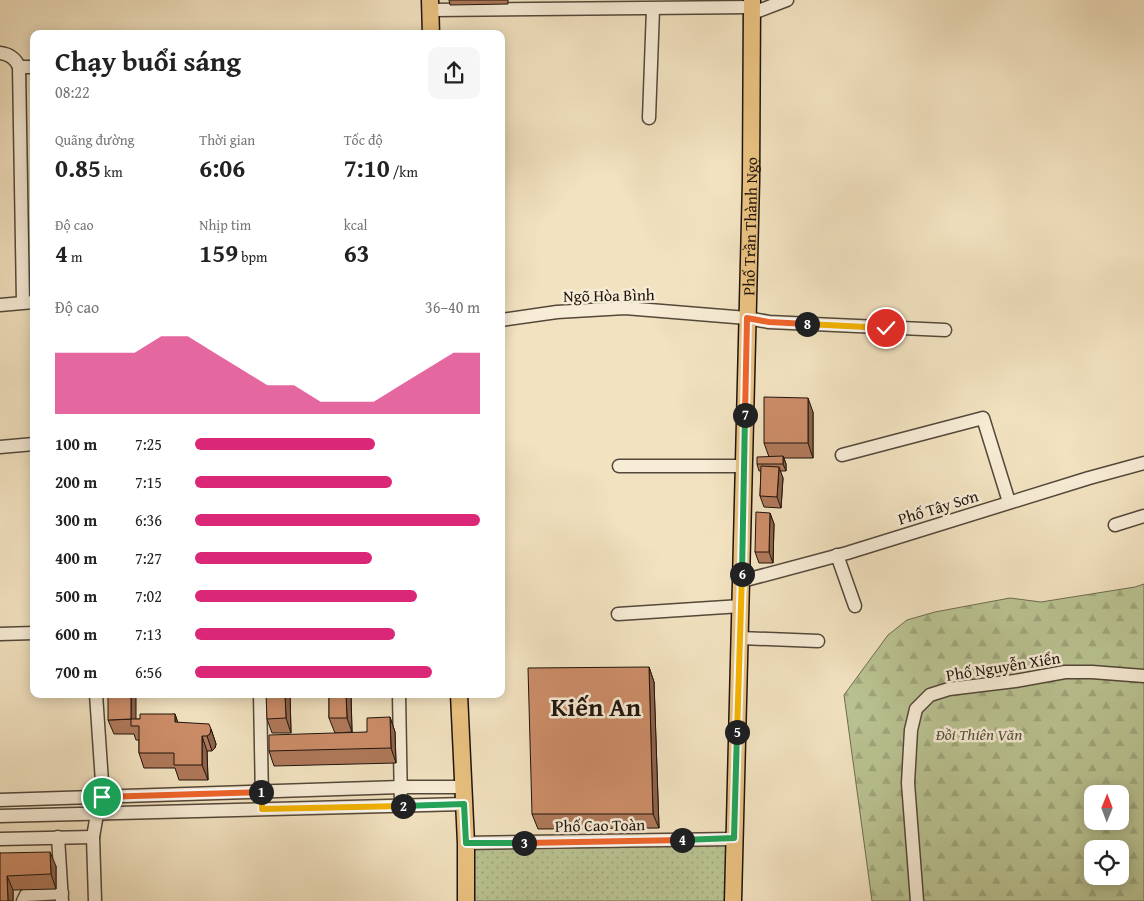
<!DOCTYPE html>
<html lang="vi">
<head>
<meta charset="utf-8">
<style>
	body { margin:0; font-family:"Gentium Book Plus",serif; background:#f6f6f6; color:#222; height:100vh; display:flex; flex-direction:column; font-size:19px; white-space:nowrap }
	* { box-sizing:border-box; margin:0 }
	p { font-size:16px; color:#767676 }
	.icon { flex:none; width:28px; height:28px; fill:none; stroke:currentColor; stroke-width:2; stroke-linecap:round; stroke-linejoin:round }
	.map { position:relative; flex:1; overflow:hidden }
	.sheet { position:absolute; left:30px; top:30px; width:475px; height:668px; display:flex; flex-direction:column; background:#fff; border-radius:10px; box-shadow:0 2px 12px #0003 }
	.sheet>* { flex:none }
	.needle { width:32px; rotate:1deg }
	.controls { position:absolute; left:1084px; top:785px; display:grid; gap:10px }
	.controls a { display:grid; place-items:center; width:45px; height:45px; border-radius:10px; background:#fff; box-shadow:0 2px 12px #0003; font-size:25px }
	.pin { position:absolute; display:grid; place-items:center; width:42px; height:42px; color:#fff; margin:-21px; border:2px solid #fff; border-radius:50%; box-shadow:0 1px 5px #0007 }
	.km { position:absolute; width:25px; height:25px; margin:-12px; border-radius:50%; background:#222; color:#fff; font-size:14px; line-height:25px; text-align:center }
	.round { display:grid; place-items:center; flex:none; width:52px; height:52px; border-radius:10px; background:#f6f6f6 }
	.overview { display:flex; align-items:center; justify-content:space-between; height:85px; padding:0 25px }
	h1 { font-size:28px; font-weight:600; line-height:38px }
	.figures { display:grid; grid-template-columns:repeat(3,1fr); gap:8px; height:85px; padding:5px 25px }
	.figures div { display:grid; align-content:center }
	.figures b { font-size:25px; font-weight:600 }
	.figures small { font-size:14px; font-weight:400 }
	.figures p { font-size:14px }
	.chart { height:140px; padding:10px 25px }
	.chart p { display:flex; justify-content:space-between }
	.chart svg { width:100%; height:90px; margin-top:5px; fill:#db2777; opacity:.7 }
	ul { padding:0 25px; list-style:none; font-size:16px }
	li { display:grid; grid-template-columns:80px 60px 1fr; align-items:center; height:38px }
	li i { height:12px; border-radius:6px; background:#db2777 }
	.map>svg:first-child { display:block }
</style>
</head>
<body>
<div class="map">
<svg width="1144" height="901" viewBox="0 0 1144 901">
	<defs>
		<pattern id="forest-firs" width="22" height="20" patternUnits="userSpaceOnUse" patternTransform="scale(1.25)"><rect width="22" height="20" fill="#bac392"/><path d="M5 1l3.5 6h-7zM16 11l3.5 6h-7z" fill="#9fa77d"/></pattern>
		<pattern id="park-dots" width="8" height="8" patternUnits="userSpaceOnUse" patternTransform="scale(1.25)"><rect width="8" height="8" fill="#bac392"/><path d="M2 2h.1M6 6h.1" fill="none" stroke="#9fa77d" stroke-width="1.8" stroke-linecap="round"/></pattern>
	</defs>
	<rect width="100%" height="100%" fill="#f2e2c0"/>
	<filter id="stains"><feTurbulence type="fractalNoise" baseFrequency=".004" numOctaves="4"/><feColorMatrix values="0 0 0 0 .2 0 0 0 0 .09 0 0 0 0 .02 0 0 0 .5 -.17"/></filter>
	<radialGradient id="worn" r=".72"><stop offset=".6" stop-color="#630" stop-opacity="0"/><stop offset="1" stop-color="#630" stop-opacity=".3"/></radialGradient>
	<!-- forest -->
	<path fill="url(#forest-firs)" stroke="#6c6c50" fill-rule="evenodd" d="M1144,584v317h-272l-28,-206 44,-60 19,-15 28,-8 75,-14 31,4 94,-15zM1092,794h28v27h-28zM1092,849h28v27h-28z"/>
	<!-- park -->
	<polygon fill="url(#park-dots)" stroke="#6c6c50" points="734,839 733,901 467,901 466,843"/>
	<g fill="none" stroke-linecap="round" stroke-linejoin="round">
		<defs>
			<g id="minor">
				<polyline points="431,10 752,7"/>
				<polyline points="753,13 787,0"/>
				<path d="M0,53c9,1 16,6 19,14l4,235"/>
				<polyline points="19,67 34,67"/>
				<polyline points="649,118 653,9"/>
				<polyline points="0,305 34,302"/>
				<polyline points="501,320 557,312 625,308 747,318 769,322 945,330"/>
				<polyline points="0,447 34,444"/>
				<polyline points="842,455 983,418 1009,502"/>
				<polyline points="619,466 744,466"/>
				<polyline points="1115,525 1144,516"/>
				<polyline points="837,555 855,606"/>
				<polyline points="742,581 847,553 1089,478 1144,463"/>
				<polyline points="618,614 741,606"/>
				<polyline points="0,634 34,633"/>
				<polyline points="740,638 818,641"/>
				<polyline points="260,694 262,799"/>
				<polyline points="399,694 401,806"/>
				<polyline points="0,800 401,787 464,787"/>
				<polyline points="0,816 464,804"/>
				<polyline points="58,837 62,901"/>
				<polyline points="0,839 93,837"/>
				<polyline points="466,843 734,839"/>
				<polyline points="23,901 26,895 62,893"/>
				<polyline points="95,901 93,837 97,814 103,797 96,694"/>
				<polyline points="917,901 908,783 911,730 916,709 930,695 949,689 1015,681 1065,672 1092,672 1144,676"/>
			</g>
			<g id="major">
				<polyline points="430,0 431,34"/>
				<polyline points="459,694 466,843 466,901"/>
				<path id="s1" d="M733,901l18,-720 1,-181"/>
			</g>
		</defs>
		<!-- minor casing -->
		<use href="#minor" stroke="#53483a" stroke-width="15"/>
		<!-- major casing -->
		<use href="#major" stroke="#1e140d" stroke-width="19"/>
		<!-- minor -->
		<use href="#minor" stroke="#f7ecd6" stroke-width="12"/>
		<!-- major -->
		<use href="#major" stroke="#e9c180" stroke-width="16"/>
	</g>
	<!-- wall -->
	<g fill="#af795a" stroke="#1e140d">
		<polygon points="449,0 508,0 508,4 450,5"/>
		<polygon points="813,412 813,458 784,458 786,464 786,471 780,471 783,478 781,508 764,507 760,496 761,471 759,471 757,464 769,457 764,443"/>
		<polygon points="770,513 774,524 773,563 759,563 755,552"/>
		<polygon points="649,667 654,682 659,828 538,829 532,814"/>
		<polygon points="290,694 291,733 272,733 267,719"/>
		<polygon points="329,694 351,694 352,732 335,733 329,718"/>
		<polygon points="175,714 178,723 211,729 216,744 215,748 212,751 207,751 208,780 179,780 175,768 144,768 139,753 139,740 136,740 134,734 114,734 108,720 140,719"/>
		<polygon points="390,717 395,732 396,763 274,766 269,751 367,732"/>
		<polygon points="0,853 56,866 56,889 13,890 13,901 0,901"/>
	</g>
	<!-- shaded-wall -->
	<g fill="#8f634a" stroke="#1e140d">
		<polygon points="808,398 813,412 813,458 808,443"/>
		<polygon points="783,456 786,464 786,471 783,464"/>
		<polygon points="779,467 783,478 781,508 777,497"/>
		<polygon points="770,513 774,524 773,563 769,552"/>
		<polygon points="649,667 654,682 659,828 653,814"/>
		<polygon points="131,694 136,694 136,726 131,719"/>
		<polygon points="285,694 290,694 291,733 286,718"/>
		<polygon points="346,694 351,694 352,732 347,718"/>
		<polygon points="175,714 180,729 175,722"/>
		<polygon points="390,717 395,732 396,763 391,748"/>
		<polygon points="211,729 216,744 215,748 212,751 207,736"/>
		<polygon points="202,736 207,751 208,780 202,765"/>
		<polygon points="50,852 56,866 56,889 51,874"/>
		<polygon points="7,876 13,890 13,901 8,901"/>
	</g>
	<!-- building -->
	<g fill="#cc8d69" stroke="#1e140d">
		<polygon points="764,397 808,398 808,443 764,443"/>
		<polygon points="783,456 783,464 757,464 757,457"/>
		<polygon points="761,466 779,467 777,497 760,496"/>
		<polygon points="756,512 770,513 769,552 755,552"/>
		<polygon points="649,667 653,814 532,814 528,668"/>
		<polygon points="108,694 131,694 131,719 108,720"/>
		<polygon points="266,694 285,694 286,718 267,719"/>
		<polygon points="329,694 346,694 347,718 329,718"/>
		<polygon points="140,714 175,714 175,722 209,724 211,729 210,734 207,736 202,736 202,765 174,765 174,753 139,753 139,726 131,726 131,719 140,719"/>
		<polygon points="390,717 391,748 269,751 269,735 367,732 367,718"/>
		<polygon points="50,852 51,874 7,876 8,901 0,901 0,853"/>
	</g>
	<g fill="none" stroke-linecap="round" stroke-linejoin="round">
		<defs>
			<polyline id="split-1" points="102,797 261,792"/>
			<polyline id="split-2" points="261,792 262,792 262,809 403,806"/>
			<polyline id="split-3" points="403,806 464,804 466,843 524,843"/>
			<polyline id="split-4" points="524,843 682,840"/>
			<polyline id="split-5" points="682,840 734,838 737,732"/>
			<polyline id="split-6" points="737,732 742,574"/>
			<polyline id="split-7" points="742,574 745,415"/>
			<polyline id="split-8" points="745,415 747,318 769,322 807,324"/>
			<polyline id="split-9" points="807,324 886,328"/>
		</defs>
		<!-- split-1 casing -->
		<use href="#split-1" stroke="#fff" stroke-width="10"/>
		<!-- split-2 casing -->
		<use href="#split-2" stroke="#fff" stroke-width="10"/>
		<!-- split-3 casing -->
		<use href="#split-3" stroke="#fff" stroke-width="10"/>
		<!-- split-4 casing -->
		<use href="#split-4" stroke="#fff" stroke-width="10"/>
		<!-- split-5 casing -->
		<use href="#split-5" stroke="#fff" stroke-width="10"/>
		<!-- split-6 casing -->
		<use href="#split-6" stroke="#fff" stroke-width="10"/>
		<!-- split-7 casing -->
		<use href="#split-7" stroke="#fff" stroke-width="10"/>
		<!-- split-8 casing -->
		<use href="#split-8" stroke="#fff" stroke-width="10"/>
		<!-- split-9 casing -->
		<use href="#split-9" stroke="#fff" stroke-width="10"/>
		<!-- split-1 -->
		<use href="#split-1" stroke="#f0652b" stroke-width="6"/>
		<!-- split-2 -->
		<use href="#split-2" stroke="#f5b400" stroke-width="6"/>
		<!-- split-3 -->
		<use href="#split-3" stroke="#22a559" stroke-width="6"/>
		<!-- split-4 -->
		<use href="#split-4" stroke="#f0652b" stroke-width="6"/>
		<!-- split-5 -->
		<use href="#split-5" stroke="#22a559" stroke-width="6"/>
		<!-- split-6 -->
		<use href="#split-6" stroke="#f5b400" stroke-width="6"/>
		<!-- split-7 -->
		<use href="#split-7" stroke="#22a559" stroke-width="6"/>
		<!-- split-8 -->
		<use href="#split-8" stroke="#f0652b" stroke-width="6"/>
		<!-- split-9 -->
		<use href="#split-9" stroke="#f5b400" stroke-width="6"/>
	</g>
	<g text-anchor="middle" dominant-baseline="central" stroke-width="5" stroke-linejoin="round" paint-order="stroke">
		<!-- street labels -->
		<g font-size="16" fill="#1e140d" stroke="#f7ecd6">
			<text stroke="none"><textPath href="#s1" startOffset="675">Phố Trần Thành Ngọ</textPath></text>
			<text transform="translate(609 295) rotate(-1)">Ngõ Hòa Bình</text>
			<text transform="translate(938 507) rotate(-17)">Phố Tây Sơn</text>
			<text transform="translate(1003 666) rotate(-9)">Phố Nguyễn Xiển</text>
			<text transform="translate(600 825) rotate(-1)">Phố Cao Toàn</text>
		</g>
		<!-- park labels -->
		<g font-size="16" font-style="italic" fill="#55513c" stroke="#f7ecd6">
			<text x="979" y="734">Đồi Thiên Văn</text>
		</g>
		<!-- town labels -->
		<g font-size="26" font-weight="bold" fill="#1e140d" stroke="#f7ecd6">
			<text x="596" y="706">Kiến An</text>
		</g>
	</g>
	<rect width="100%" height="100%" filter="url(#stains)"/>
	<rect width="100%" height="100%" fill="url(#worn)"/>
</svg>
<div class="controls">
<a><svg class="needle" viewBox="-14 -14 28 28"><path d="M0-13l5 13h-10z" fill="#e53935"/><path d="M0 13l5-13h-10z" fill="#767676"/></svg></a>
<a><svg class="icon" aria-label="locate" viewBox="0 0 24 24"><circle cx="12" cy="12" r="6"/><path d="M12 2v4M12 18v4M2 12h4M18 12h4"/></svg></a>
</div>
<div class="pin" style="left:102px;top:797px;background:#1e9e55"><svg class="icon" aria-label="arrive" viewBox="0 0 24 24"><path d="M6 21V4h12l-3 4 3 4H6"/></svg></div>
<div class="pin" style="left:886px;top:328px;background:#d93025"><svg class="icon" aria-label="check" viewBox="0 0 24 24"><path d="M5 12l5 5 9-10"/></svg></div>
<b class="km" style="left:261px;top:792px">1</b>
<b class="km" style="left:403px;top:806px">2</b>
<b class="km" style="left:524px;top:843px">3</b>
<b class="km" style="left:682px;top:840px">4</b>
<b class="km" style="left:737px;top:732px">5</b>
<b class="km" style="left:742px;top:574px">6</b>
<b class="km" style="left:745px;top:415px">7</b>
<b class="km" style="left:807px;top:324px">8</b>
<section class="sheet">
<div class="overview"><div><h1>Chạy buổi sáng</h1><p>08:22</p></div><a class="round"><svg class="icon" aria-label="share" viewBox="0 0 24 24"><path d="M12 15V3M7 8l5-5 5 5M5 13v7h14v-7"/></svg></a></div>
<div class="figures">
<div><p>Quãng đường</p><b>0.85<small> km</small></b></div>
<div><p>Thời gian</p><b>6:06</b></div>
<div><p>Tốc độ</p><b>7:10<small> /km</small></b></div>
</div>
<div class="figures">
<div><p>Độ cao</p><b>4<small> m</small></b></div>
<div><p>Nhịp tim</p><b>159<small> bpm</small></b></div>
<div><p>kcal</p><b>63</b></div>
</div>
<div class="chart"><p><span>Độ cao</span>36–40 m</p>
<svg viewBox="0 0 160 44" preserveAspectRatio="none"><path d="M0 44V14L10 14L20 14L30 14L40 6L50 6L60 14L70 22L80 30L90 30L100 38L110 38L120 38L130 30L140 22L150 14L160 14V44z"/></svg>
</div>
<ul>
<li><b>100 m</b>7:25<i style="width:63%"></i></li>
<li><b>200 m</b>7:15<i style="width:69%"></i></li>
<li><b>300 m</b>6:36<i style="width:100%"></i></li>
<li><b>400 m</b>7:27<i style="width:62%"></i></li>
<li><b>500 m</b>7:02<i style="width:78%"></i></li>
<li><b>600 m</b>7:13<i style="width:70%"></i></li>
<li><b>700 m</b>6:56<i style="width:83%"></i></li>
</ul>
</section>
</div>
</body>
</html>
